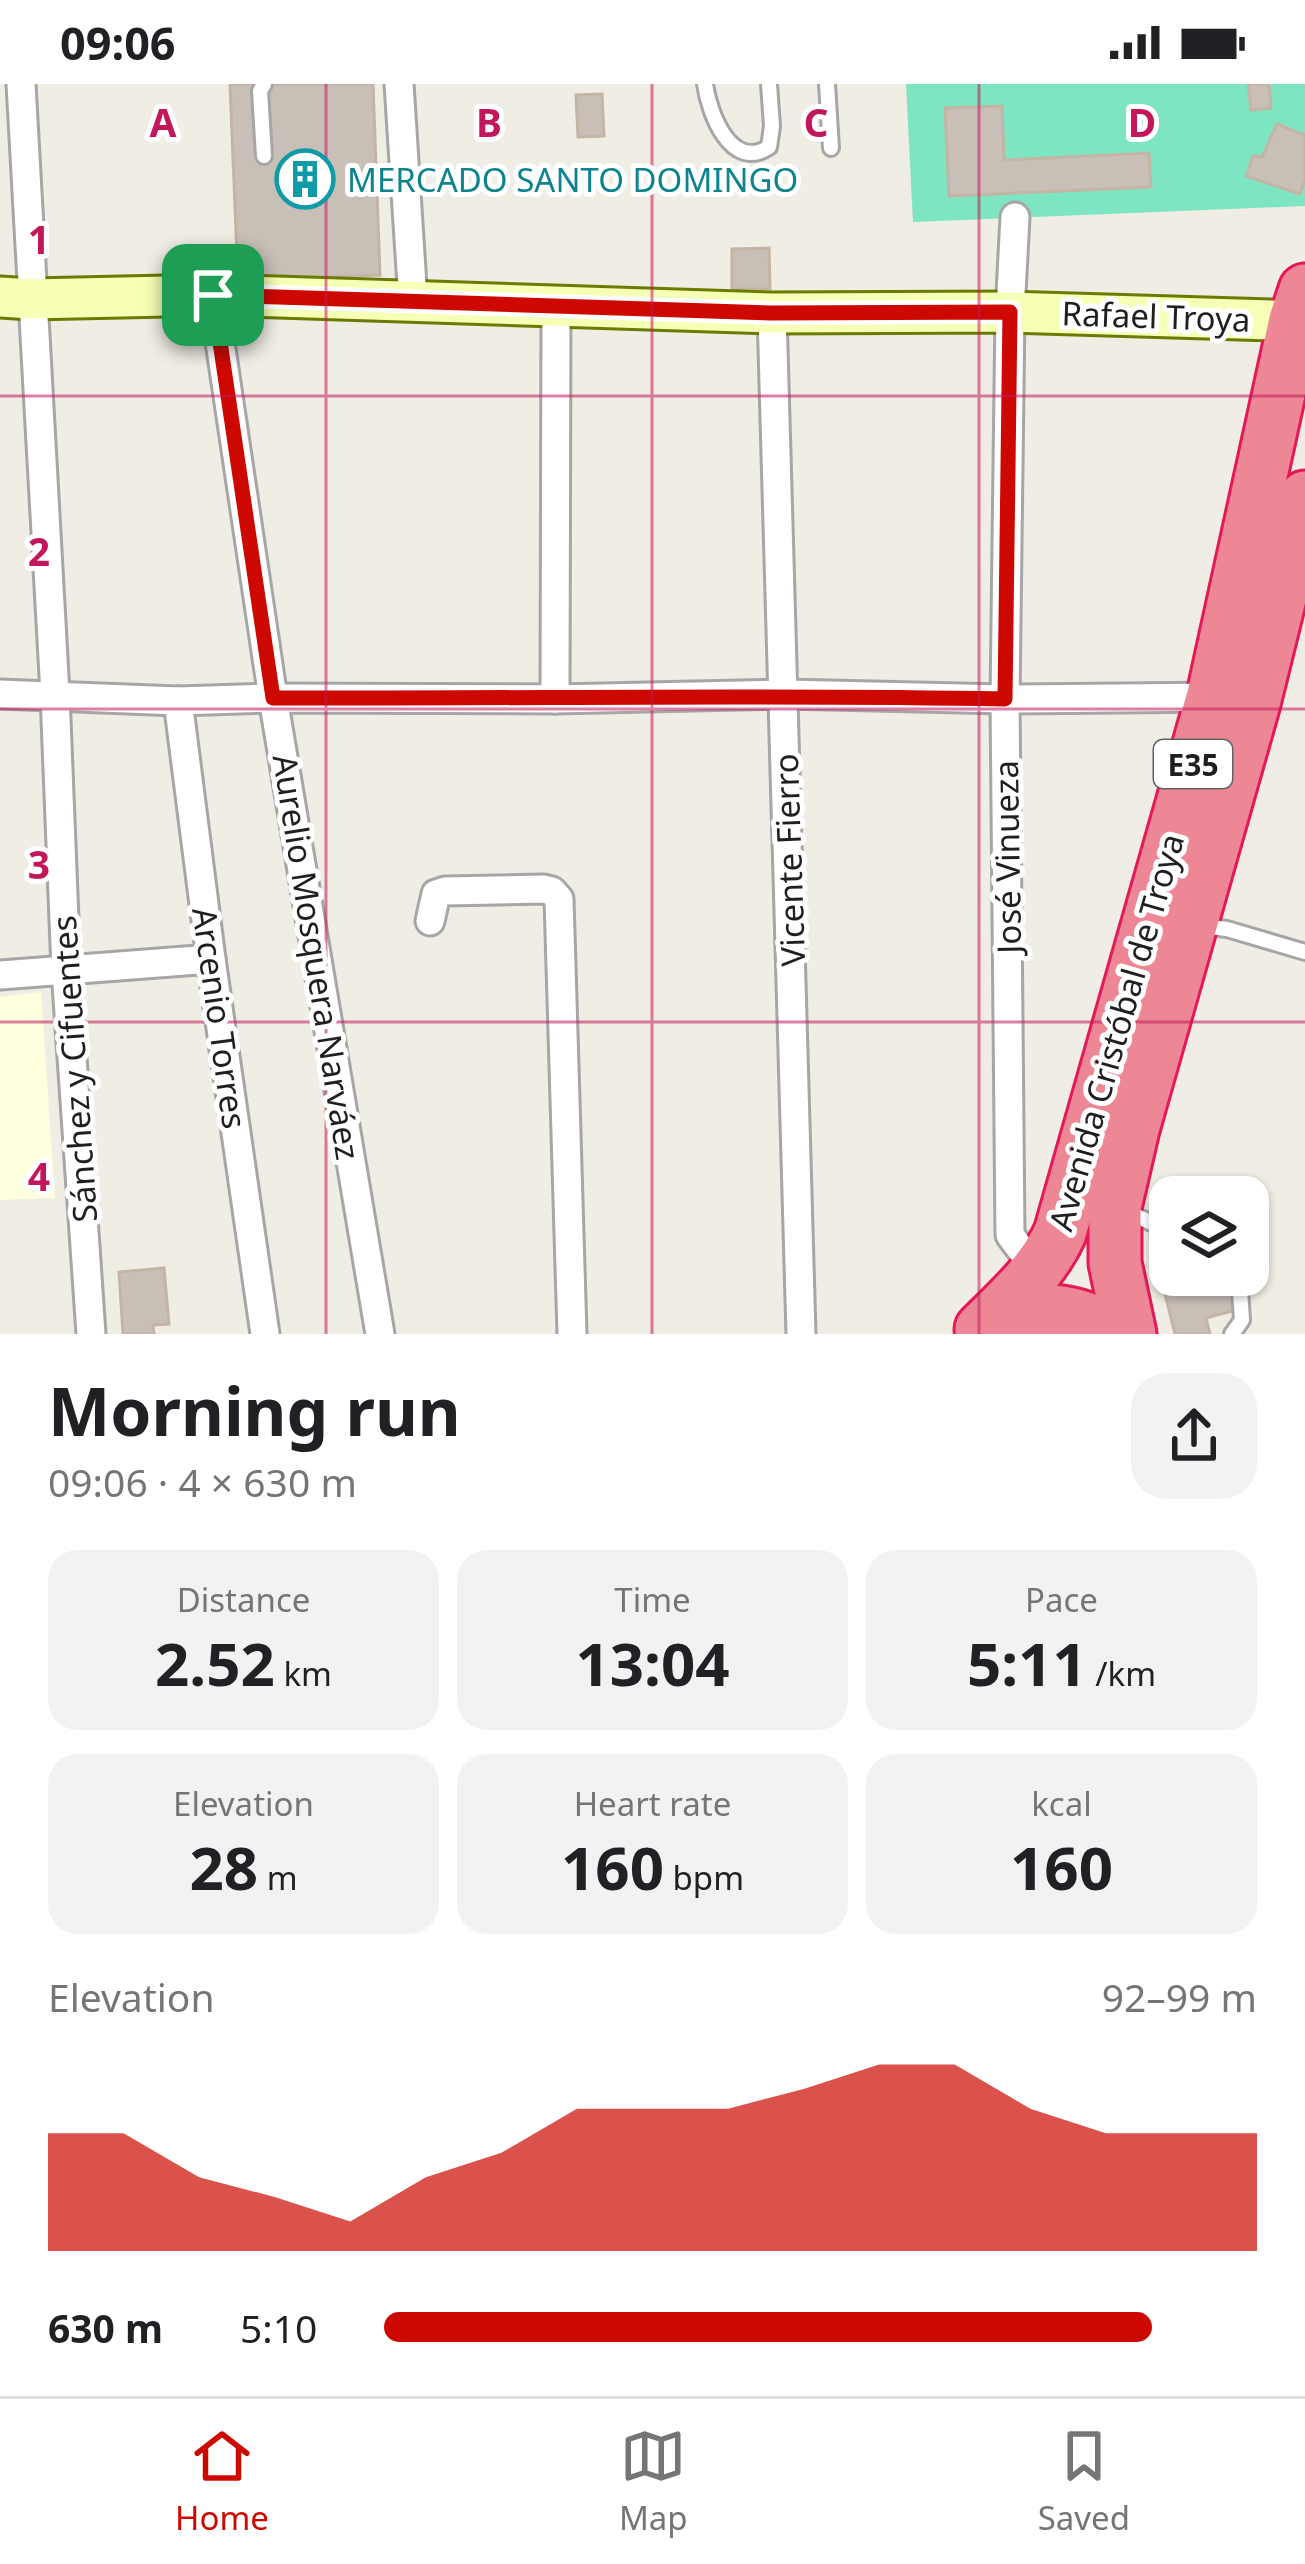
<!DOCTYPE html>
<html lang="en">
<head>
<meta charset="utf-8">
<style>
	body { margin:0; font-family:"Noto Sans",sans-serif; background:#f2f2f2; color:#202124; height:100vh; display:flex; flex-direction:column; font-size:45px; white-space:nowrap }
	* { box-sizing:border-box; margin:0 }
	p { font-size:39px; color:#757577 }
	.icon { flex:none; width:66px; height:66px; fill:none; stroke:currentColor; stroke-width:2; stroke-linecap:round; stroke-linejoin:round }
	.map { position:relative; height:1250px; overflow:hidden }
	.details { display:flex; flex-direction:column; background:#fff; flex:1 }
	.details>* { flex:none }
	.tools { position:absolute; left:1149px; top:1092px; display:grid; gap:24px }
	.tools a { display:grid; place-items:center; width:120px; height:120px; border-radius:24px; background:#fff; box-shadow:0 3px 9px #0004; font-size:60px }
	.pin { position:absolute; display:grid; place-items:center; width:102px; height:102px; color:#fff; margin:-51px; border-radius:24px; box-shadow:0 6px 18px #0006 }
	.round { display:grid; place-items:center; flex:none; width:126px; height:126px; border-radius:36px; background:#f2f2f2 }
	.summary { display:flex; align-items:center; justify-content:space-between; height:204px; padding:0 48px }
	h1 { font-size:66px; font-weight:700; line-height:90px }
	.figures { display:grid; grid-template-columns:repeat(3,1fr); gap:18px; height:204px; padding:12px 48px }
	.figures div { display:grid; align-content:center; border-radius:30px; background:#f2f2f2; text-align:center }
	.figures b { font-size:60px; font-weight:700 }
	.figures small { font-size:33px; font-weight:400 }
	.figures p { font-size:33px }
	.chart { height:336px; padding:24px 48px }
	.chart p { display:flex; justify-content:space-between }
	.chart svg { width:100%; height:216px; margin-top:12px; fill:#cd0800; opacity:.7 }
	ul { padding:0 48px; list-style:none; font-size:39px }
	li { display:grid; grid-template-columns:192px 144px 1fr; align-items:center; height:90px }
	li i { height:30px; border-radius:15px; background:#cd0800 }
	.status { display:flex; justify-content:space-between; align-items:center; height:84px; padding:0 60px; background:#fff; direction:ltr }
	.status svg { height:33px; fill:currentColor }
	.dock { display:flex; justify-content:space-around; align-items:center; height:168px; border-top:3px solid #e0e0e0; background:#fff; font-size:33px; color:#757577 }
	.dock a { display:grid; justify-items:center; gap:6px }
	.dock .on { color:#cd0800 }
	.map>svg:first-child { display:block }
</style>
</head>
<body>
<div class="status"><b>09:06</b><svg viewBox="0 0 49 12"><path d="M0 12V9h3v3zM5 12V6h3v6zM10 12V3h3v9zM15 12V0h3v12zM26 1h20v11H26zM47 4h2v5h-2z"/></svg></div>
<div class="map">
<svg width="1305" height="1250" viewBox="0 0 1305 1250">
	<rect width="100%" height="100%" fill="#f0ede4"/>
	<!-- education -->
	<polygon fill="#feffde" points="41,908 55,1114 0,1116 0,913"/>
	<!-- pitch -->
	<polygon fill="#7de5c1" points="906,0 1305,0 1305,122 913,138"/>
	<!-- building -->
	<g fill="#c8bfb7" stroke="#c3b4a5" stroke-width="3">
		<polygon points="230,0 373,0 380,191 238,197"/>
		<polygon points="1248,0 1269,0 1271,24 1251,26"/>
		<polygon points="602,10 604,52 578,53 576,11"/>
		<polygon points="1002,22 1004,76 1149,69 1151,103 949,112 945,24"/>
		<polygon points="1277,40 1305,51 1305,95 1300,110 1246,92 1253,72 1262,73"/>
		<polygon points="769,164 770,205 732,205 732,165"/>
		<polygon points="1170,1171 1170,1191 1227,1191 1236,1226 1206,1234 1210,1250 1175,1250 1156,1174"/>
		<polygon points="164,1184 169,1240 153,1241 154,1250 123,1250 119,1188"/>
	</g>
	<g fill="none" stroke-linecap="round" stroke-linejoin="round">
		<defs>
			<g id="lane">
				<polyline points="264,0 260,7 264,72"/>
				<path d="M705,0c4,29 26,88 64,63l3,-21 -3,-42"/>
				<polyline points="827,0 831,64"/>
				<polyline points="1202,842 1227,845 1305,868"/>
				<polyline points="1125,1127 1170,1147"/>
				<polyline points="1232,1250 1242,1236 1239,1191"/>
			</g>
			<g id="street">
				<polyline points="21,0 55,610 66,886 91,1250"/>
				<polyline points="399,0 413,217"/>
				<polyline points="1015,133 1010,228 1005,615 1010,1151 1037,1187"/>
				<polyline points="213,211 273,614 380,1250"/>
				<polyline points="772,229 801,1250"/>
				<polyline points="0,610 178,617 273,614 555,615 785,610 1005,615 1220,613"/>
				<polyline points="555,615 556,221"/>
				<polyline points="178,617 211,875 265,1250"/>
				<polyline points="430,837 436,810 445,807 544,805 552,807 559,815 572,1250"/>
				<polyline points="0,891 211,875"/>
			</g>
			<polyline id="secondary" points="0,213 31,215 213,211 772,229 1010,228 1305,237"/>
			<g id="highway">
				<path d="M984,1244c12,-5 24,-13 36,-15 31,-7 69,1 93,21"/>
				<path d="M981,1245c30,-30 61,-57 79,-96l153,-538 82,-375 10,-30"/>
				<polyline points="1130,1250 1115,1179 1115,1123 1133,1045 1254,619 1305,413"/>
			</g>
		</defs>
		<!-- lane casing -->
		<use href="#lane" stroke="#a6a6a6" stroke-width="20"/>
		<!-- street casing -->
		<use href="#street" stroke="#a6a6a6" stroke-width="33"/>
		<!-- secondary casing -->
		<use href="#secondary" stroke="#697b00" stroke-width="45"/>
		<!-- highway casing -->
		<use href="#highway" stroke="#e71857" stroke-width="57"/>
		<!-- lane -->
		<use href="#lane" stroke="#fff" stroke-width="14"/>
		<!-- street -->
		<use href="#street" stroke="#fff" stroke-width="27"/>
		<!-- secondary -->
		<use href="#secondary" stroke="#f7feb5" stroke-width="39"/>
		<!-- highway -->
		<use href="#highway" stroke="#ed8796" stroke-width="51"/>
	</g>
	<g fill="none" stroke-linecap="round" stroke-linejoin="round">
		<defs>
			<path id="route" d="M213,211l559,18 238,-1 -5,387c-244,-5 -488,0 -732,-1z"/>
		</defs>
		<!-- route casing -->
		<use href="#route" stroke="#fff" stroke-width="24"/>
		<!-- route -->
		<use href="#route" stroke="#cd0800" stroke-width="15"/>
	</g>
	<!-- grid -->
	<path fill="none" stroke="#c2185b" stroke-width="3" stroke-opacity="0.55" d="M326,0v1250M652,0v1250M979,0v1250M0,312h1305M0,625h1305M0,938h1305"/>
	<!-- icons -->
	<defs>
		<symbol id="building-ring" viewBox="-11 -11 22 22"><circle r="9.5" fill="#fff" stroke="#0f9aa8" stroke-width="1.5"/><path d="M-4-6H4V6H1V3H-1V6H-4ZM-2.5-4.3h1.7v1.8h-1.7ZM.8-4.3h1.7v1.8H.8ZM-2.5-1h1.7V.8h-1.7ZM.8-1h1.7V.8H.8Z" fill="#0f9aa8"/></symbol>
	</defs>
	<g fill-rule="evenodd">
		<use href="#building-ring" x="272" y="62" width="66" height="66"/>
	</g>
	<g text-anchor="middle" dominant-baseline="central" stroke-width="10" stroke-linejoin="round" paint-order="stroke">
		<!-- shield labels -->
		<rect fill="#fff" stroke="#626262" stroke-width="3" x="1154" y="656" width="78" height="48" rx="9"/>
		<g font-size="30" font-weight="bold" fill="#1f1f1f">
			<text x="1193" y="680">E35</text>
		</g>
		<!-- culture labels -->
		<g font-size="33" fill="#0d838f" stroke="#fff" text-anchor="start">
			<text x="347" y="95">MERCADO SANTO DOMINGO</text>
		</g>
		<!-- street labels -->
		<g font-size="33" fill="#1f1f1f" stroke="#fff">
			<text transform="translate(1156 232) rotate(2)">Rafael Troya</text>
			<text transform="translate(1007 773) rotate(-91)">José Vinueza</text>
			<text transform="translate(789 776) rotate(-92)">Vicente Fierro</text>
			<text transform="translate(317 873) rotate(81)">Aurelio Mosquera Narváez</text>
			<text transform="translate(220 934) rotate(82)">Arcenio Torres</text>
			<text transform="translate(1116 948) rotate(-74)">Avenida Cristóbal de Troya</text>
			<text transform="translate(74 985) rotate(-94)">Sánchez y Cifuentes</text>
		</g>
	</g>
	<g font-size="39" text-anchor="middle" font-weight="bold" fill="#c2185b" stroke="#fff" stroke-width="10" stroke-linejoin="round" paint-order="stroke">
		<text x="163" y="53">A</text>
		<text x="489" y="53">B</text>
		<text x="816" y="53">C</text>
		<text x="1142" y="53">D</text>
		<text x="39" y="170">1</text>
		<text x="39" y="482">2</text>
		<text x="39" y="795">3</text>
		<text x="39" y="1107">4</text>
	</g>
</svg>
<div class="tools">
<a><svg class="icon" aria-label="layers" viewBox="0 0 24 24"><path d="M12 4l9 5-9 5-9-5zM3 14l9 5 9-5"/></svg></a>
</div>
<div class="pin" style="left:213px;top:211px;background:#1e9e55"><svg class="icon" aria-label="arrive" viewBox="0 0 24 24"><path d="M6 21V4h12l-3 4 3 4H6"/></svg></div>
</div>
<section class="details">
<div class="summary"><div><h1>Morning run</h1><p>09:06 · 4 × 630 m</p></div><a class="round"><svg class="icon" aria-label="share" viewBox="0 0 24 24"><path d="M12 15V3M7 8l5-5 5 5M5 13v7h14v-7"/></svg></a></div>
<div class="figures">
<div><p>Distance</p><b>2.52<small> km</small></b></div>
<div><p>Time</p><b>13:04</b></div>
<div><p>Pace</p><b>5:11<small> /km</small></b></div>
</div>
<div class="figures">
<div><p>Elevation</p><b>28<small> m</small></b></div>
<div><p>Heart rate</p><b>160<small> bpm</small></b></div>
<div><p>kcal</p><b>160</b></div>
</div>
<div class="chart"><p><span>Elevation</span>92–99 m</p>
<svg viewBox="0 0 160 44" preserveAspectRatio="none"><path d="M0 44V20L10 20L20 29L30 33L40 38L50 29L60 24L70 15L80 15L90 15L100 11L110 6L120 6L130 15L140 20L150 20L160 20V44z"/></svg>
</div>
<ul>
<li><b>630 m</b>5:10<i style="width:88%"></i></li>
</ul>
</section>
<nav class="dock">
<a class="on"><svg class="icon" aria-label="home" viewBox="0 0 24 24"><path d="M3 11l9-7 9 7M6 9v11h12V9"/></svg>Home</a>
<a><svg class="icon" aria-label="map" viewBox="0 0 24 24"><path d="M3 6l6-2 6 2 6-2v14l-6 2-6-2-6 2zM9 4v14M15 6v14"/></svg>Map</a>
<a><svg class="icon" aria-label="saved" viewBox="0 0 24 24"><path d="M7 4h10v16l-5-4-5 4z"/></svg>Saved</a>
</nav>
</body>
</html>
